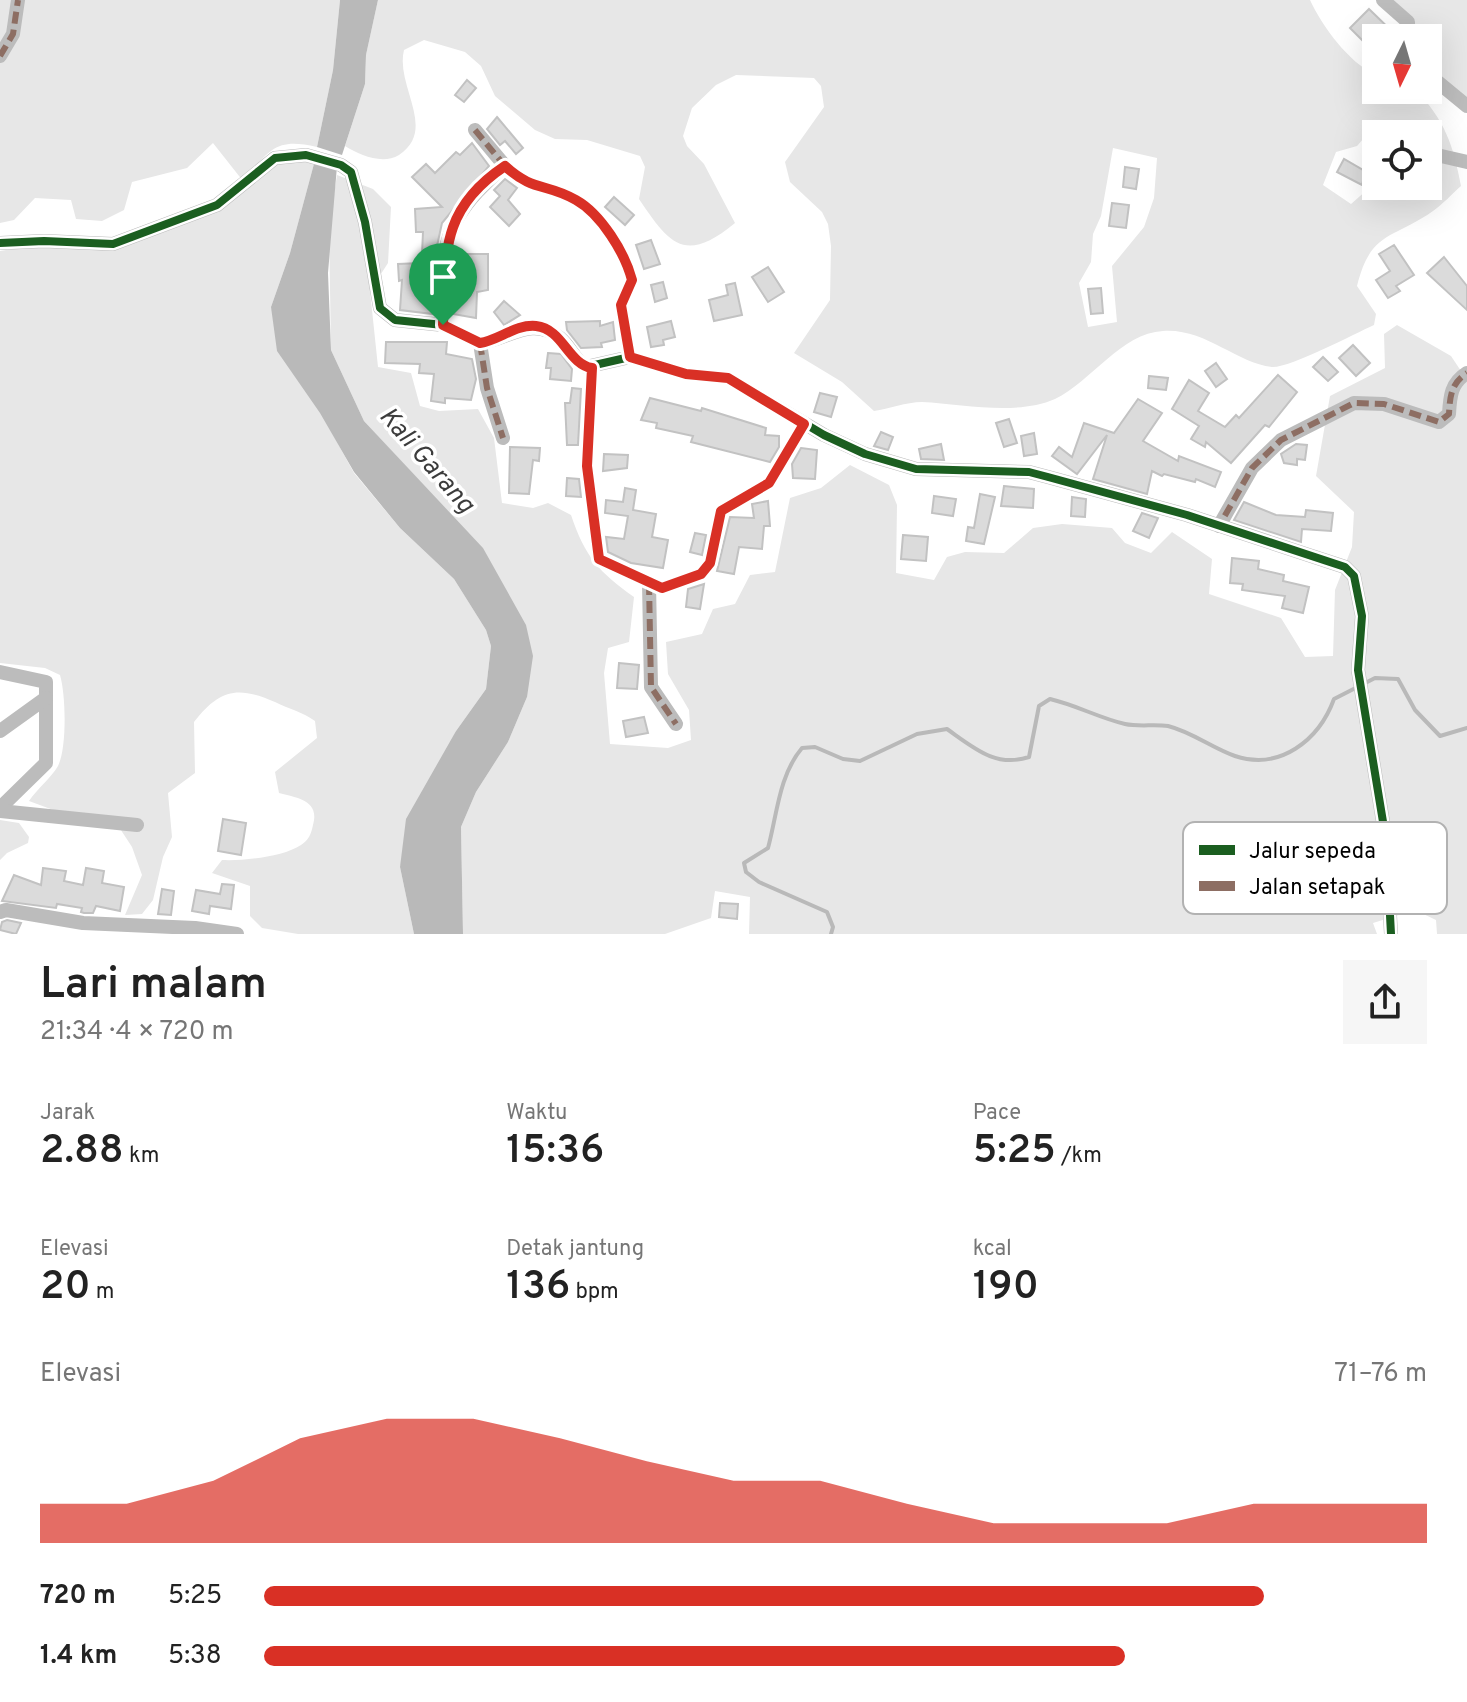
<!DOCTYPE html>
<html lang="id">
<head>
<meta charset="utf-8">
<style>
	body { margin:0; font-family:Overpass,sans-serif; background:#f6f6f6; color:#222; height:100vh; display:flex; flex-direction:column; font-size:30px; white-space:nowrap }
	* { box-sizing:border-box; margin:0 }
	p { font-size:26px; color:#767676 }
	.icon { flex:none; width:44px; height:44px; fill:none; stroke:currentColor; stroke-width:2; stroke-linecap:round; stroke-linejoin:round }
	.map { position:relative; height:934px; overflow:hidden }
	.panel { display:flex; flex-direction:column; background:#fff; flex:1 }
	.panel>* { flex:none }
	.needle { width:52px; rotate:185deg }
	.controls { position:absolute; left:1362px; top:24px; display:grid; gap:16px }
	.controls a { display:grid; place-items:center; width:80px; height:80px; border-radius:0px; background:#fff; box-shadow:0 8px 32px #0002; font-size:40px }
	.pin { position:absolute; display:grid; place-items:center; width:68px; height:68px; color:#fff; margin:-82px -34px; border-radius:50% 50% 50% 0; rotate:-45deg; box-shadow:0 0 8px #0007 }
	.pin .icon { rotate:45deg }
	.round { display:grid; place-items:center; flex:none; width:84px; height:84px; border-radius:0px; background:#f6f6f6 }
	.overview { display:flex; align-items:center; justify-content:space-between; height:136px; padding:0 40px }
	h1 { font-size:44px; font-weight:600; line-height:60px }
	.stats { display:grid; grid-template-columns:repeat(3,1fr); gap:12px; height:136px; padding:8px 40px }
	.stats div { display:grid; align-content:center }
	.stats b { font-size:40px; font-weight:600 }
	.stats small { font-size:22px; font-weight:400 }
	.stats p { font-size:22px }
	.chart { height:224px; padding:16px 40px }
	.chart p { display:flex; justify-content:space-between }
	.chart svg { width:100%; height:144px; margin-top:8px; fill:#d93025; opacity:.7 }
	ul { padding:0 40px; list-style:none; font-size:26px }
	li { display:grid; grid-template-columns:128px 96px 1fr; align-items:center; height:60px }
	li i { height:20px; border-radius:10px; background:#d93025 }
	.map>svg:first-child { display:block }
</style>
</head>
<body>
<div class="map">
<svg width="1467" height="934" viewBox="0 0 1467 934">
	<rect width="100%" height="100%" fill="#fff"/>
	<!-- green -->
	<g fill="#e7e7e7" fill-rule="evenodd">
		<path d="M0,0h340l-7,70 -16,77c-42,-10 -47,3 -74,34l-30,-38 -26,25 -55,14 -8,28 -22,11 -26,-2 -5,-19 -36,-2 -21,22 -14,3z"/>
		<path d="M378,0h932c12,26 39,63 66,75v15h40c29,31 37,54 45,96 -9,8 -18,18 -28,25 -41,29 -62,19 -76,75l19,28 -2,11c-20,9 -84,43 -102,42 -36,-4 -67,-39 -109,-36 -42,2 -72,51 -108,68 -39,17 -92,5 -133,3 -16,0 -33,7 -48,9l-32,-29 -48,-29 36,-53 1,-54 -3,-22 -6,-12 -32,-30 -5,-20 39,-55 -3,-21 -7,-8 -78,-3 -20,10 -24,23 -9,28 4,10 17,18 31,59c-50,41 -65,22 -96,-24l6,-32 -5,-11 -53,-16 -32,-1 -20,-9 -40,-34 -14,-30 -16,-14 -41,-12 -20,10c-9,36 34,79 -5,105 -17,10 -39,0 -54,-9l20,-62 1,-29zM1376,134h52v52h-52v-4l-25,22 -28,-19 13,-33 21,-6 7,-8 12,1zM1113,148l44,10 -3,40 -10,29 -32,39 5,56 -29,5 -9,-44 12,-21 2,-28 8,-18z"/>
		<polygon points="1389,0 1467,0 1467,100 1428,69 1428,38 1412,38"/>
		<path d="M274,157l41,3 -25,93 -19,54 50,106 33,60 46,55 54,51 32,51 5,16 -5,43 -30,42 -56,136 14,67h-116l-36,-6 -12,-12v-30l-38,-13 10,-13c21,1 61,-3 79,-15 8,-5 10,-11 12,-20 7,-25 -16,-27 -34,-32l-4,-21 42,-34 -2,-17c-12,-9 -26,-12 -40,-19 -38,-17 -56,-12 -81,20l1,51 -27,20 4,44 -9,20 -10,43 -11,14 -17,1 17,-40 -10,-28 -17,-26 -59,-10 -27,-10c8,-12 22,-23 29,-35 9,-18 8,-71 2,-91l-15,-7 -45,-5v-412l43,-7 69,5 103,-38z"/>
		<path d="M337,175l36,14 18,18 -3,56 -18,28 8,76 33,6 9,33 19,5 39,-2 16,29 8,65 31,5 15,-5 23,12c14,42 28,57 63,82l-5,45 -21,6 -4,25 6,71 58,4 23,-8 -2,-30 -21,-36 -2,-32 36,-8 11,-25 22,-5 15,-29 25,-3 15,-74 31,-10 29,-23 39,20 8,20 -1,68 38,7 13,-23 18,-5 39,1 29,-25 29,-4 50,4 13,15 26,10 21,-21 40,27 -3,35 72,24 24,39 28,-1 2,-66 17,-43 2,-35 -38,-36 14,-80 55,-28 -1,-34 13,-9 54,31 16,24v554h-30l-1,-14 -21,-10 -42,13 4,11h-628l1,-37 -35,-6 -4,27 -46,16h-202l-2,-107 15,-35 32,-50 19,-45 -77,-183 -86,-93 -33,-71 -2,-123z"/>
		<polygon points="0,820 19,823 29,837 28,843 7,853 0,860"/>
	</g>
	<!-- water -->
	<g fill="#b9b9b9">
		<polygon points="340,0 378,0 366,55 365,84 342,155 317,147 333,70"/>
		<polygon points="315,160 337,166 328,273 331,350 364,421 483,548 526,625 533,656 527,697 508,742 476,792 461,827 463,934 414,934 400,867 406,819 456,731 486,689 491,646 486,630 454,579 400,528 354,472 320,413 277,351 271,307 290,253"/>
	</g>
	<g fill="none" stroke-linecap="round" stroke-linejoin="round">
		<!-- stream -->
		<path stroke="#b9b9b9" stroke-width="4" d="M831,934l2,-7 -6,-15 -68,-30 -13,-10 -2,-9 24,-15c9,-33 11,-73 34,-100l13,-1 28,12 17,2 57,-27 30,-5c27,19 49,39 82,28l10,-51 11,-7c26,6 49,19 75,25 14,3 29,0 43,2 24,6 44,22 67,30 45,15 84,-16 99,-57l41,-21 23,1 17,31 25,26 27,-8"/>
	</g>
	<!-- building -->
	<g fill="#dbdbdb" stroke="#c2c2c2" stroke-width="2">
		<polygon points="1369,9 1398,37 1376,38 1376,54 1350,28"/>
		<polygon points="467,80 476,88 464,102 455,95"/>
		<polygon points="497,117 523,148 516,154 505,141 500,145 487,129"/>
		<polygon points="472,143 489,166 442,223 435,255 422,254 423,232 416,232 415,209 442,207 412,177 426,164 435,173 456,152 460,155"/>
		<polygon points="1367,149 1376,150 1376,161 1366,169 1362,185 1337,172 1344,159 1365,171"/>
		<polygon points="1125,167 1139,169 1136,189 1123,187"/>
		<polygon points="505,179 517,188 508,200 520,214 509,226 490,207 500,196 494,190"/>
		<polygon points="614,197 634,215 625,225 605,207"/>
		<polygon points="1112,203 1129,205 1126,228 1109,226"/>
		<polygon points="651,240 660,264 644,269 636,245"/>
		<polygon points="1394,245 1414,275 1396,286 1400,291 1388,298 1376,280 1390,271 1379,254"/>
		<polygon points="456,254 488,254 488,290 477,292 476,318 453,314"/>
		<polygon points="1444,257 1467,286 1467,310 1427,273"/>
		<polygon points="421,263 422,281 433,281 433,314 400,310 402,280 399,281 398,264"/>
		<polygon points="768,267 784,292 768,302 752,277"/>
		<polygon points="663,282 667,298 655,302 651,285"/>
		<polygon points="735,283 742,315 714,321 709,300 728,295 726,285"/>
		<polygon points="1101,288 1103,313 1091,314 1088,289"/>
		<polygon points="504,301 520,315 504,325 494,312"/>
		<polygon points="600,321 600,326 613,322 615,340 601,343 602,347 581,348 567,330 566,322"/>
		<polygon points="671,321 675,337 663,340 664,345 651,347 647,327"/>
		<polygon points="386,342 447,342 446,354 472,359 476,379 471,400 445,398 445,403 431,401 434,374 419,373 420,364 385,363"/>
		<polygon points="1353,345 1370,363 1356,376 1339,358"/>
		<polygon points="548,353 561,354 572,369 571,381 550,379 551,368 546,368"/>
		<polygon points="1323,357 1338,372 1328,381 1313,367"/>
		<polygon points="1216,363 1227,379 1216,387 1205,371"/>
		<polygon points="1278,375 1297,392 1269,427 1265,425 1231,463 1206,442 1205,447 1191,439 1199,426 1172,409 1189,380 1209,393 1198,411 1225,427 1236,415 1239,418"/>
		<polygon points="1149,376 1168,378 1166,390 1148,388"/>
		<polygon points="572,388 581,389 578,445 567,445 565,403 570,403"/>
		<polygon points="820,393 837,397 831,417 814,412"/>
		<polygon points="650,398 701,411 702,408 766,428 765,435 779,436 779,447 770,462 691,442 693,436 656,428 657,423 641,420"/>
		<polygon points="1138,399 1162,413 1143,441 1178,461 1179,456 1221,472 1215,487 1196,479 1195,482 1164,474 1162,476 1152,471 1147,494 1093,479 1107,435 1077,474 1052,456 1059,447 1072,457 1084,423 1114,433"/>
		<polygon points="1009,419 1017,443 1004,447 996,423"/>
		<polygon points="881,432 893,437 888,450 874,446"/>
		<polygon points="1034,433 1037,454 1024,456 1021,436"/>
		<polygon points="941,444 944,460 921,459 919,449"/>
		<polygon points="1296,444 1307,445 1305,460 1297,459 1297,465 1284,463 1281,454"/>
		<polygon points="510,447 540,448 539,461 533,460 529,494 509,493"/>
		<polygon points="801,448 817,450 815,479 793,478 792,464"/>
		<polygon points="604,454 628,455 627,468 603,471"/>
		<polygon points="567,478 579,479 581,497 566,496"/>
		<polygon points="1004,486 1034,489 1033,508 1001,506"/>
		<polygon points="625,488 636,490 633,510 656,514 652,537 668,540 663,568 631,563 608,552 606,537 624,539 628,516 605,513 606,500 623,502"/>
		<polygon points="980,494 995,497 984,544 966,541 968,527 974,528"/>
		<polygon points="934,496 956,499 953,516 932,513"/>
		<polygon points="1072,497 1086,499 1085,517 1071,516"/>
		<polygon points="768,501 770,526 764,526 762,549 739,547 734,574 717,571 730,517 754,518 752,504"/>
		<polygon points="1244,502 1276,515 1305,517 1306,510 1333,513 1331,531 1302,529 1301,542 1234,520"/>
		<polygon points="1142,513 1158,518 1149,538 1133,531"/>
		<polygon points="695,533 706,535 702,555 690,552"/>
		<polygon points="903,535 928,537 926,561 901,559"/>
		<polygon points="1232,558 1259,561 1258,569 1284,575 1283,581 1309,587 1303,613 1282,608 1285,596 1242,590 1243,584 1230,583"/>
		<polygon points="704,584 700,609 686,607 688,589"/>
		<polygon points="619,663 639,665 637,689 617,688"/>
		<polygon points="644,717 648,733 626,737 623,721"/>
		<polygon points="223,819 246,823 241,855 218,851"/>
		<polygon points="43,868 66,871 64,881 83,885 86,868 104,871 102,883 124,887 120,911 96,906 93,913 84,913 81,912 82,908 57,904 56,908 2,901 14,875 41,885"/>
		<polygon points="222,884 234,885 231,909 210,906 209,914 192,911 196,890 220,894"/>
		<polygon points="162,889 174,891 171,915 158,914"/>
		<polygon points="720,903 738,904 737,919 719,917"/>
		<polygon points="7,920 21,923 16,934 0,930 2,922"/>
	</g>
	<g fill="none" stroke-linecap="round" stroke-linejoin="round">
		<!-- minor -->
		<g stroke="#bcbcbc" stroke-width="14">
			<polyline points="1383,0 1408,22 1408,38"/>
			<polyline points="0,56 13,34 18,0"/>
			<polyline points="1428,74 1467,106"/>
			<polyline points="475,130 505,166"/>
			<polyline points="1428,153 1467,162"/>
			<polyline points="1375,173 1376,173"/>
			<path d="M0,243l44,-2 69,3 104,-39 58,-47 31,-3 35,10 10,7 14,50 15,86 15,12 48,5 37,18c30,-4 51,-28 80,-5 11,9 14,22 26,29l44,-10 56,17 42,4 96,57 41,19 51,15 113,3 19,5 139,38 158,52 9,9 8,40 -4,54 28,170 5,94"/>
			<path d="M443,325c2,-58 -8,-88 35,-134 9,-9 17,-18 27,-25 26,24 40,19 68,32 27,13 52,55 59,82l-11,25 9,52"/>
			<polyline points="480,343 487,388 503,438"/>
			<polyline points="592,368 587,466 599,559 662,588 701,574 710,563 721,511 769,483 804,424"/>
			<path d="M1219,526l33,-58 29,-28 73,-37 30,1 55,18 10,-8c1,-18 2,-31 18,-41"/>
			<polyline points="649,583 651,687 676,724"/>
			<polyline points="0,672 46,682 46,763 0,808"/>
			<polyline points="0,731 46,698"/>
			<polyline points="0,811 137,825"/>
			<polyline points="0,912 6,910 83,923 195,928 237,934"/>
		</g>
		<!-- quiet -->
		<g stroke="#8d6e63" stroke-width="6" stroke-dasharray="12 6" stroke-linecap="butt">
			<polyline points="0,56 13,34 18,0"/>
			<polyline points="475,130 505,166"/>
			<path d="M438,325h5c2,-58 -8,-88 35,-134 9,-9 17,-18 27,-25 26,24 40,19 68,32 27,13 52,55 59,82l-11,25 9,52"/>
			<polyline points="480,343 487,388 503,438"/>
			<polyline points="592,368 587,466 599,559 662,588 701,574 710,563 721,511 769,483 804,424"/>
			<path d="M1225,528l-6,-2 33,-58 29,-28 73,-37 30,1 55,18 10,-8c1,-18 2,-31 18,-41"/>
			<polyline points="649,583 651,687 676,724"/>
		</g>
		<defs>
			<path id="cycleway" d="M0,243l44,-2 69,3 104,-39 58,-47 31,-3 35,10 10,7 14,50 15,86 15,12 48,5 37,18c30,-4 51,-28 80,-5 11,9 14,22 26,29l44,-10 56,17 42,4 96,57 41,19 51,15 113,3 19,5 139,38 158,52 9,9 8,40 -4,54 28,170 5,94"/>
		</defs>
		<!-- cycleway casing -->
		<use href="#cycleway" stroke="#fff" stroke-width="13"/>
		<!-- cycleway -->
		<use href="#cycleway" stroke="#1b5e20" stroke-width="8"/>
	</g>
	<g fill="none" stroke-linecap="round" stroke-linejoin="round">
		<defs>
			<path id="route" d="M505,166c28,26 42,17 71,34 25,14 49,53 56,80l-11,25 9,52 56,17 42,4 76,46 -35,59 -48,28 -11,52 -9,11 -39,14 -63,-29 -12,-93 5,-98c-24,-4 -29,-39 -56,-42 -20,-2 -37,14 -56,17l-37,-18c3,-70 -4,-115 62,-159z"/>
		</defs>
		<!-- route casing -->
		<use href="#route" stroke="#fff" stroke-width="16"/>
		<!-- route -->
		<use href="#route" stroke="#d93025" stroke-width="10"/>
	</g>
	<g text-anchor="middle" dominant-baseline="central" stroke-width="7" stroke-linejoin="round" paint-order="stroke">
		<!-- water labels -->
		<g font-size="26" font-style="italic" fill="#3c3c3c" stroke="#fff">
			<text transform="translate(426 461) rotate(49)">Kali Garang</text>
		</g>
	</g>
	<!-- legend -->
	<rect x="1183" y="822" width="264" height="92" rx="12" fill="#fff" stroke="#b2b2b2" stroke-width="2"/>
	<rect x="1199" y="845" width="36" height="10" fill="#1b5e20"/>
	<rect x="1199" y="881" width="36" height="10" fill="#8d6e63"/>
	<g font-size="22" fill="#000">
		<text x="1249" y="858">Jalur sepeda</text>
		<text x="1249" y="894">Jalan setapak</text>
	</g>
</svg>
<div class="controls">
<a><svg class="needle" viewBox="-14 -14 28 28"><path d="M0-13l5 13h-10z" fill="#e53935"/><path d="M0 13l5-13h-10z" fill="#767676"/></svg></a>
<a><svg class="icon" aria-label="locate" viewBox="0 0 24 24"><circle cx="12" cy="12" r="6"/><path d="M12 2v4M12 18v4M2 12h4M18 12h4"/></svg></a>
</div>
<div class="pin" style="left:443px;top:325px;background:#1e9e55"><svg class="icon" aria-label="arrive" viewBox="0 0 24 24"><path d="M6 21V4h12l-3 4 3 4H6"/></svg></div>
</div>
<section class="panel">
<div class="overview"><div><h1>Lari malam</h1><p>21:34 · 4 × 720 m</p></div><a class="round"><svg class="icon" aria-label="share" viewBox="0 0 24 24"><path d="M12 15V3M7 8l5-5 5 5M5 13v7h14v-7"/></svg></a></div>
<div class="stats">
<div><p>Jarak</p><b>2.88<small> km</small></b></div>
<div><p>Waktu</p><b>15:36</b></div>
<div><p>Pace</p><b>5:25<small> /km</small></b></div>
</div>
<div class="stats">
<div><p>Elevasi</p><b>20<small> m</small></b></div>
<div><p>Detak jantung</p><b>136<small> bpm</small></b></div>
<div><p>kcal</p><b>190</b></div>
</div>
<div class="chart"><p><span>Elevasi</span>71–76 m</p>
<svg viewBox="0 0 160 44" preserveAspectRatio="none"><path d="M0 44V32L10 32L20 25L30 12L40 6L50 6L60 12L70 19L80 25L90 25L100 32L110 38L120 38L130 38L140 32L150 32L160 32V44z"/></svg>
</div>
<ul>
<li><b>720 m</b>5:25<i style="width:86%"></i></li>
<li><b>1.4 km</b>5:38<i style="width:74%"></i></li>
</ul>
</section>
</body>
</html>
